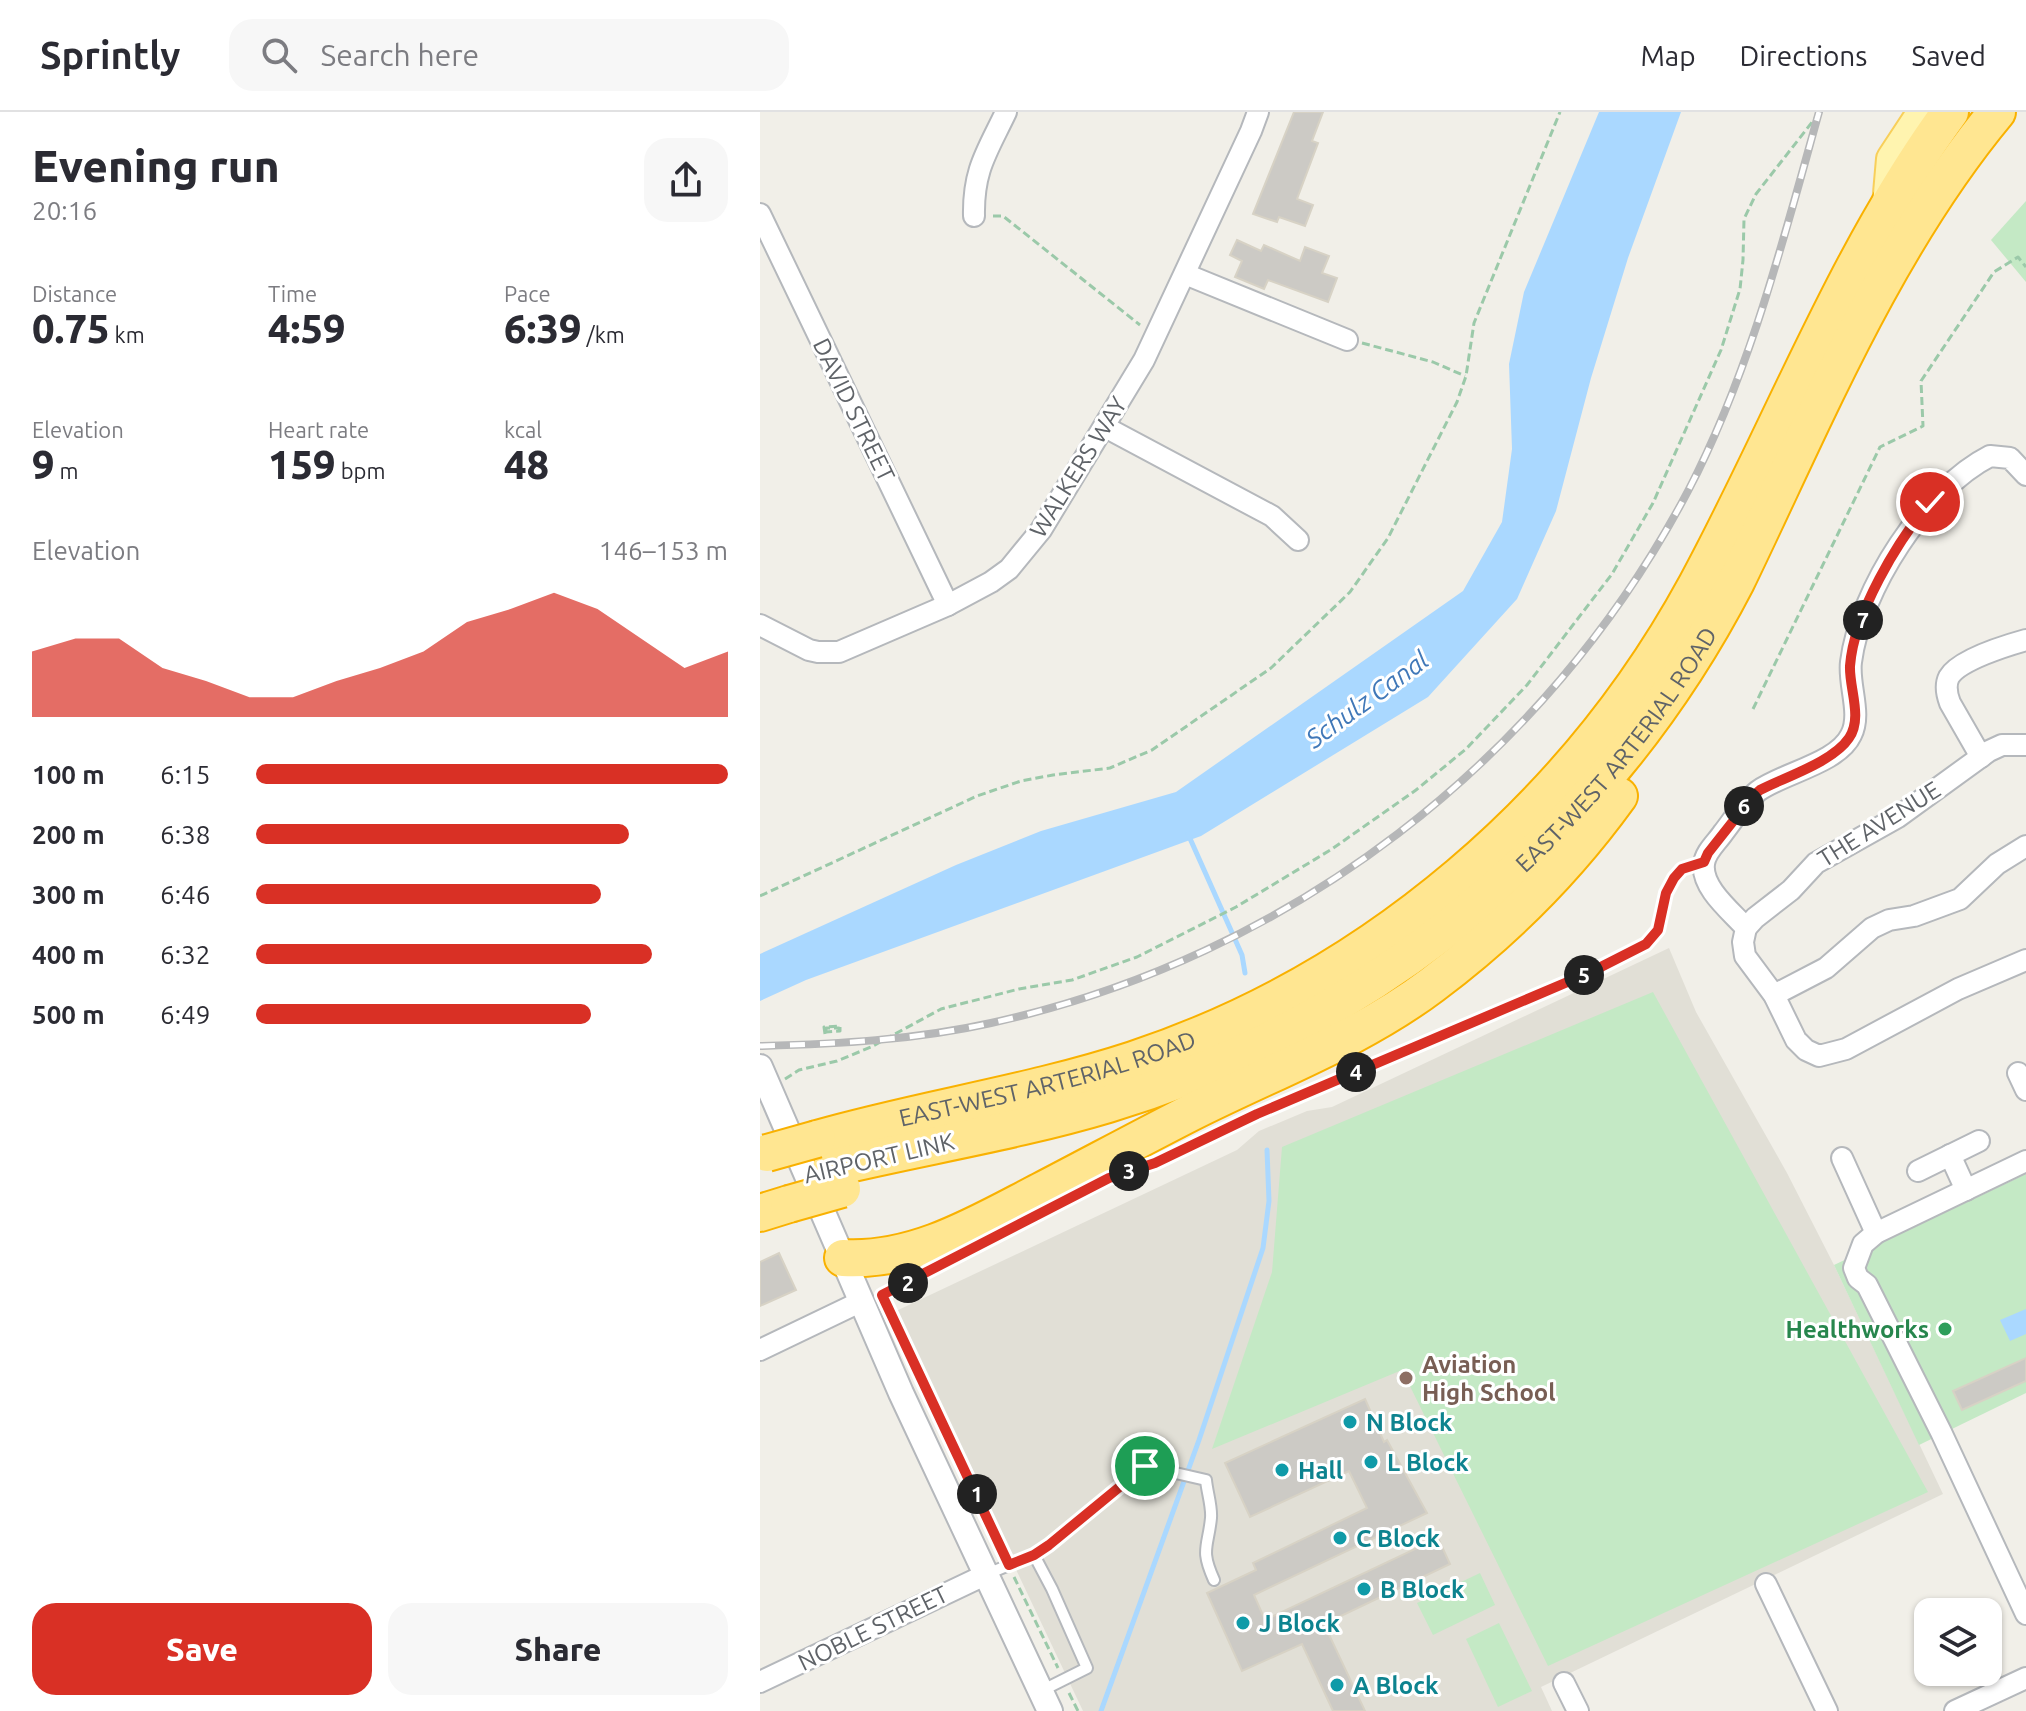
<!DOCTYPE html>
<html lang="en">
<head>
<meta charset="utf-8">
<style>
	body { margin:0; font-family:Ubuntu,sans-serif; background:#f7f7f7; color:#2b2b33; height:100vh; display:flex; flex-direction:column; font-size:30px; white-space:nowrap }
	* { box-sizing:border-box; margin:0 }
	p { font-size:26px; color:#7c7c81 }
	.icon { flex:none; width:44px; height:44px; fill:none; stroke:currentColor; stroke-width:2; stroke-linecap:round; stroke-linejoin:round }
	.map { position:relative; flex:1; overflow:hidden }
	.side { display:flex; flex-direction:column; background:#fff; width:760px }
	.side>* { flex:none }
	.tools { position:absolute; left:1154px; top:1486px; display:grid; gap:16px }
	.tools a { display:grid; place-items:center; width:88px; height:88px; border-radius:16px; background:#fff; box-shadow:0 2px 6px #0004; font-size:40px }
	.pin { position:absolute; display:grid; place-items:center; width:68px; height:68px; color:#fff; margin:-34px; border:4px solid #fff; border-radius:50%; box-shadow:0 2px 8px #0007 }
	.km { position:absolute; width:40px; height:40px; margin:-20px; border-radius:50%; background:#222; color:#fff; font-size:22px; line-height:40px; text-align:center }
	.round { display:grid; place-items:center; flex:none; width:84px; height:84px; border-radius:24px; background:#f7f7f7 }
	.head { display:flex; align-items:center; justify-content:space-between; height:136px; padding:0 32px }
	h1 { font-size:44px; font-weight:800; line-height:60px }
	.stats { display:grid; grid-template-columns:repeat(3,1fr); gap:12px; height:136px; padding:8px 32px }
	.stats div { display:grid; align-content:center }
	.stats b { font-size:40px; font-weight:800 }
	.stats small { font-size:22px; font-weight:400 }
	.stats p { font-size:22px }
	.chart { height:224px; padding:16px 32px }
	.chart p { display:flex; justify-content:space-between }
	.chart svg { width:100%; height:144px; margin-top:8px; fill:#d93025; opacity:.7 }
	.button { display:flex; gap:16px; margin-top:auto; padding:16px 32px }
	.button a { flex:1; height:92px; border-radius:24px; background:#d93025; color:#fff; font-size:32px; font-weight:800; line-height:92px; text-align:center }
	.button a+a { background:#f7f7f7; color:#2b2b33 }
	ul { padding:0 32px; list-style:none; font-size:26px }
	li { display:grid; grid-template-columns:128px 96px 1fr; align-items:center; height:60px }
	li i { height:20px; border-radius:10px; background:#d93025 }
	header { display:flex; align-items:center; gap:48px; box-sizing:border-box; height:112px; padding:0 40px; background:#fff; border-bottom:2px solid #e1e1e2 }
	header strong { font-size:38px }
	nav { display:flex; gap:44px; margin-inline-start:auto; font-size:28px }
	.search { width:560px; height:72px; background:#f7f7f7; display:flex; align-items:center; gap:20px; box-sizing:border-box; padding:0 28px; border-radius:24px; color:#7c7c81; font-size:30px }
	main { display:flex; flex:1; min-height:0 }
	.map>svg:first-child { display:block }
</style>
</head>
<body>
<header>
<strong>Sprintly</strong>
<div class="search"><svg class="icon" aria-label="search" viewBox="0 0 24 24"><circle cx="10" cy="10" r="6"/><path d="M15 15l6 6"/></svg>Search here</div>
<nav><a>Map</a><a>Directions</a><a>Saved</a></nav>
</header>
<main>
<section class="side">
<div class="head"><div><h1>Evening run</h1><p>20:16</p></div><a class="round"><svg class="icon" aria-label="share" viewBox="0 0 24 24"><path d="M12 15V3M7 8l5-5 5 5M5 13v7h14v-7"/></svg></a></div>
<div class="stats">
<div><p>Distance</p><b>0.75<small> km</small></b></div>
<div><p>Time</p><b>4:59</b></div>
<div><p>Pace</p><b>6:39<small> /km</small></b></div>
</div>
<div class="stats">
<div><p>Elevation</p><b>9<small> m</small></b></div>
<div><p>Heart rate</p><b>159<small> bpm</small></b></div>
<div><p>kcal</p><b>48</b></div>
</div>
<div class="chart"><p><span>Elevation</span>146–153 m</p>
<svg viewBox="0 0 160 44" preserveAspectRatio="none"><path d="M0 44V24L10 20L20 20L30 29L40 33L50 38L60 38L70 33L80 29L90 24L100 15L110 11L120 6L130 11L140 20L150 29L160 24V44z"/></svg>
</div>
<ul>
<li><b>100 m</b>6:15<i style="width:100%"></i></li>
<li><b>200 m</b>6:38<i style="width:79%"></i></li>
<li><b>300 m</b>6:46<i style="width:73%"></i></li>
<li><b>400 m</b>6:32<i style="width:84%"></i></li>
<li><b>500 m</b>6:49<i style="width:71%"></i></li>
</ul>
<div class="button"><a>Save</a><a>Share</a></div>
</section>
<div class="map">
<svg width="1266" height="1599" viewBox="0 0 1266 1599">
	<rect width="100%" height="100%" fill="#f1efe8"/>
	<!-- education -->
	<polygon fill="#e1dfd6" points="909,836 936,900 1027,1061 1074,1153 1183,1382 781,1575 792,1599 323,1599 134,1200 477,1038 499,1019 547,999 572,995"/>
	<!-- green -->
	<g fill="#c4e9c5">
		<polygon points="1266,89 1266,170 1231,128"/>
		<polygon points="893,880 1168,1380 788,1554 642,1258 452,1337 512,1160 522,1035"/>
		<polygon points="1266,1062 1266,1281 1159,1333 1074,1153"/>
		<polygon points="720,1461 735,1493 673,1523 657,1491"/>
		<polygon points="739,1511 772,1579 738,1595 706,1527"/>
	</g>
	<!-- water -->
	<g fill="#aad8ff">
		<polygon points="839,0 921,0 868,146 831,266 796,399 757,487 668,585 441,724 46,868 0,889 0,842 196,753 281,719 416,680 703,479 742,410 752,337 749,252 764,180"/>
		<polygon points="1266,1197 1266,1222 1250,1229 1240,1208"/>
	</g>
	<g fill="none" stroke-linecap="round" stroke-linejoin="round">
		<!-- stream -->
		<g stroke="#aad8ff" stroke-width="5">
			<polyline points="428,722 482,843 485,861"/>
			<polyline points="341,1599 439,1328 503,1136 509,1089 507,1038"/>
		</g>
	</g>
	<!-- building -->
	<g fill="#cccac5" stroke="#d7d2c5" stroke-width="2">
		<polygon points="534,0 563,0 552,29 558,31 537,87 553,93 545,114 519,105 517,110 493,102"/>
		<polygon points="477,128 501,139 504,133 540,149 545,135 569,144 562,161 577,166 568,190 508,168 504,177 475,165 482,149 470,143"/>
		<polygon points="19,1141 36,1178 0,1194 0,1150"/>
		<polygon points="1266,1246 1266,1269 1202,1298 1193,1279"/>
		<polygon points="605,1287 624,1330 627,1328 667,1401 494,1483 505,1508 678,1426 690,1452 564,1512 605,1599 573,1599 542,1532 482,1559 447,1481 496,1458 493,1451 607,1396 589,1359 490,1405 465,1351"/>
	</g>
	<g fill="none" stroke-linecap="round" stroke-linejoin="round">
		<defs>
			<g id="service">
				<polyline points="367,1340 377,1360"/>
				<polyline points="274,1443 292,1477 327,1556 281,1579"/>
				<path d="M227,1462l47,-19 15,-10 96,-79 61,14c1,12 6,26 5,38 -3,30 -11,31 3,62"/>
			</g>
			<g id="minor">
				<polyline points="0,102 188,493"/>
				<path d="M214,104c-1,-46 13,-64 32,-104"/>
				<polyline points="425,162 587,228"/>
				<polyline points="345,315 512,404 538,428"/>
				<path d="M1266,363l-16,-17 -20,-2c-65,33 -130,134 -139,206 -3,23 11,52 0,73 -13,28 -68,38 -93,56 -14,11 -24,28 -35,42 -6,9 -18,19 -19,31 -3,24 28,48 42,64l-3,14 2,14 29,39 22,45 10,10 13,6 27,-7 112,-60 68,-29"/>
				<polyline points="0,513 49,538 58,540 79,540 188,493 231,470 249,457 281,418 384,248 491,19 498,0"/>
				<path d="M1221,645l-31,-54c-3,-8 -5,-18 -1,-26 10,-17 59,-32 77,-37"/>
				<polyline points="986,816 995,806 1031,778 1056,751 1138,705 1229,639 1242,633 1266,633"/>
				<polyline points="1014,883 1066,856 1112,816 1129,808 1154,804 1200,787 1237,752 1266,734"/>
				<polyline points="1258,961 1266,978"/>
				<polyline points="1190,1043 1206,1078"/>
				<polyline points="1082,1046 1116,1121"/>
				<polyline points="1266,1049 1116,1121 1103,1132 1094,1156 1098,1166 1107,1173 1181,1320 1266,1502"/>
				<polyline points="1158,1059 1219,1029"/>
				<polyline points="0,1238 100,1190"/>
				<polyline points="1006,1472 1067,1599"/>
				<polyline points="0,1570 225,1463"/>
				<polyline points="804,1571 818,1599"/>
				<polyline points="1195,1599 1266,1566"/>
			</g>
			<polyline id="tertiary" points="0,955 141,1281 290,1599"/>
			<polyline id="primary" points="1128,93 1132,47 1163,0"/>
			<g id="motorway">
				<path id="s1" d="M57,1027c105,-30 212,-45 316,-79 239,-79 444,-255 564,-476 85,-157 147,-327 253,-472"/>
				<path id="s2" d="M71,1056c92,-22 187,-37 277,-64 270,-82 498,-271 628,-522 77,-159 147,-333 261,-470"/>
				<polyline points="0,1101 29,1092"/>
				<path d="M83,1146c73,4 136,-35 198,-67 50,-26 100,-53 151,-79 81,-41 167,-72 240,-127 71,-53 135,-117 187,-189"/>
			</g>
		</defs>
		<!-- service casing -->
		<use href="#service" stroke="#b5b8bc" stroke-width="14"/>
		<!-- minor casing -->
		<use href="#minor" stroke="#b5b8bc" stroke-width="24"/>
		<!-- tertiary casing -->
		<use href="#tertiary" stroke="#b5b8bc" stroke-width="28"/>
		<!-- primary casing -->
		<use href="#primary" stroke="#f8cf5a" stroke-width="34"/>
		<!-- motorway casing -->
		<use href="#motorway" stroke="#f9b100" stroke-width="40"/>
		<!-- path -->
		<g stroke="#9bc9a9" stroke-width="3" stroke-dasharray="8 4" stroke-linecap="butt">
			<polyline points="233,104 243,104 380,213"/>
			<polyline points="602,231 673,250 705,264"/>
			<polyline points="993,597 1120,335 1163,314 1161,269 1234,160 1258,145 1266,155"/>
			<polyline points="0,784 217,684 261,669 293,663 350,656 392,638 511,556 590,480 628,426 697,290 706,264 714,211 800,0"/>
			<polyline points="66,920 66,916 79,916 79,921"/>
			<polyline points="25,967 39,958 77,949 111,935 181,897 259,877 312,868 377,845 476,795 572,737 656,678 706,637 767,573 852,462 893,391 961,238 980,177 983,148 984,107 996,82 1060,0"/>
			<polyline points="390,1053 497,1002 831,860 886,832 898,818 908,774 925,756"/>
			<polyline points="122,1183 165,1163"/>
			<polyline points="149,1245 211,1368 243,1440"/>
			<polyline points="254,1465 298,1556"/>
			<polyline points="309,1581 318,1599"/>
		</g>
		<!-- service -->
		<use href="#service" stroke="#fff" stroke-width="10"/>
		<!-- minor -->
		<use href="#minor" stroke="#fff" stroke-width="20"/>
		<!-- tertiary -->
		<use href="#tertiary" stroke="#fff" stroke-width="24"/>
		<!-- primary -->
		<use href="#primary" stroke="#fff4af" stroke-width="30"/>
		<!-- motorway -->
		<use href="#motorway" stroke="#ffe691" stroke-width="36"/>
		<defs>
			<path id="rail" d="M0,934c77,-2 155,-6 231,-23 297,-65 555,-262 697,-532 62,-119 95,-250 131,-379"/>
		</defs>
		<!-- rail casing -->
		<use href="#rail" stroke="#b6b7b8" stroke-width="8"/>
		<!-- rail -->
		<use href="#rail" stroke="#fff" stroke-width="5" stroke-dasharray="15" stroke-linecap="butt"/>
		<defs>
			<g id="motorway-bridge">
				<polyline points="7,1041 57,1027"/>
				<polyline points="29,1092 82,1077"/>
			</g>
		</defs>
		<!-- motorway-bridge casing -->
		<use href="#motorway-bridge" stroke="#f9b100" stroke-width="40" stroke-linecap="butt"/>
		<!-- path-bridge -->
		<polyline stroke="#9bc9a9" stroke-width="3" stroke-dasharray="8 4" stroke-linecap="butt" points="65,922 64,915 80,914 80,919 66,920"/>
		<!-- motorway-bridge -->
		<use href="#motorway-bridge" stroke="#ffe691" stroke-width="36"/>
	</g>
	<g fill="none" stroke-linecap="round" stroke-linejoin="round">
		<defs>
			<path id="route" d="M385,1354l-96,79 -15,10 -25,10 -127,-270 227,-117 46,-15 102,-49 334,-142 55,-28 12,-14 8,-37 8,-15 8,-9 22,-7 4,-9 45,-57 7,-6c25,-13 73,-28 89,-52 14,-20 0,-50 1,-72 4,-53 47,-124 80,-164"/>
		</defs>
		<!-- route casing -->
		<use href="#route" stroke="#fff" stroke-width="16"/>
		<!-- route -->
		<use href="#route" stroke="#d93025" stroke-width="10"/>
	</g>
	<!-- markers -->
	<circle fill="#2e9e5b" stroke="#fff" stroke-width="3" cx="1185" cy="1217" r="8"/>
	<circle fill="#8d6e63" stroke="#fff" stroke-width="3" cx="646" cy="1266" r="8"/>
	<g fill="#0f9aa8" stroke="#fff" stroke-width="3">
		<circle cx="590" cy="1310" r="8"/>
		<circle cx="611" cy="1350" r="8"/>
		<circle cx="522" cy="1358" r="8"/>
		<circle cx="580" cy="1426" r="8"/>
		<circle cx="604" cy="1477" r="8"/>
		<circle cx="483" cy="1511" r="8"/>
		<circle cx="577" cy="1573" r="8"/>
	</g>
	<g text-anchor="middle" dominant-baseline="central" stroke-width="6" stroke-linejoin="round" paint-order="stroke">
		<!-- street labels -->
		<g font-size="24" fill="#5f6368" stroke="#fff">
			<text transform="translate(94 298) rotate(64)">DAVID STREET</text>
			<text transform="translate(318 355) rotate(-58)">WALKERS WAY</text>
			<text stroke="none"><textPath href="#s2" startOffset="916">EAST-WEST ARTERIAL ROAD</textPath></text>
			<text transform="translate(1119 712) rotate(-32)">THE AVENUE</text>
			<text stroke="none"><textPath href="#s1" startOffset="238">EAST-WEST ARTERIAL ROAD</textPath></text>
			<text transform="translate(119 1046) rotate(-13)">AIRPORT LINK</text>
			<text transform="translate(113 1516) rotate(-26)">NOBLE STREET</text>
		</g>
		<!-- leisure labels -->
		<g font-size="24" font-weight="bold" fill="#27864d" stroke="#fff" text-anchor="end">
			<text x="1169" y="1217">Healthworks</text>
		</g>
		<!-- education labels -->
		<g font-size="24" font-weight="bold" fill="#785e54" stroke="#fff" text-anchor="start">
			<text x="662" y="1252">Aviation<tspan x="662" dy="28">High School</tspan></text>
		</g>
		<!-- culture labels -->
		<g font-size="24" font-weight="bold" fill="#0d838f" stroke="#fff" text-anchor="start">
			<text x="606" y="1310">N Block</text>
			<text x="627" y="1350">L Block</text>
			<text x="538" y="1358">Hall</text>
			<text x="596" y="1426">C Block</text>
			<text x="620" y="1477">B Block</text>
			<text x="499" y="1511">J Block</text>
			<text x="593" y="1573">A Block</text>
		</g>
		<!-- water labels -->
		<g font-size="26" font-style="italic" fill="#4078b8" stroke="#fff">
			<text transform="translate(607 587) rotate(-36)">Schulz Canal</text>
		</g>
	</g>
</svg>
<div class="tools">
<a><svg class="icon" aria-label="layers" viewBox="0 0 24 24"><path d="M12 4l9 5-9 5-9-5zM3 14l9 5 9-5"/></svg></a>
</div>
<div class="pin" style="left:385px;top:1354px;background:#1e9e55"><svg class="icon" aria-label="arrive" viewBox="0 0 24 24"><path d="M6 21V4h12l-3 4 3 4H6"/></svg></div>
<div class="pin" style="left:1170px;top:390px;background:#d93025"><svg class="icon" aria-label="check" viewBox="0 0 24 24"><path d="M5 12l5 5 9-10"/></svg></div>
<b class="km" style="left:217px;top:1382px">1</b>
<b class="km" style="left:148px;top:1171px">2</b>
<b class="km" style="left:369px;top:1059px">3</b>
<b class="km" style="left:596px;top:960px">4</b>
<b class="km" style="left:824px;top:863px">5</b>
<b class="km" style="left:984px;top:694px">6</b>
<b class="km" style="left:1103px;top:508px">7</b>
</div>
</main>
</body>
</html>
